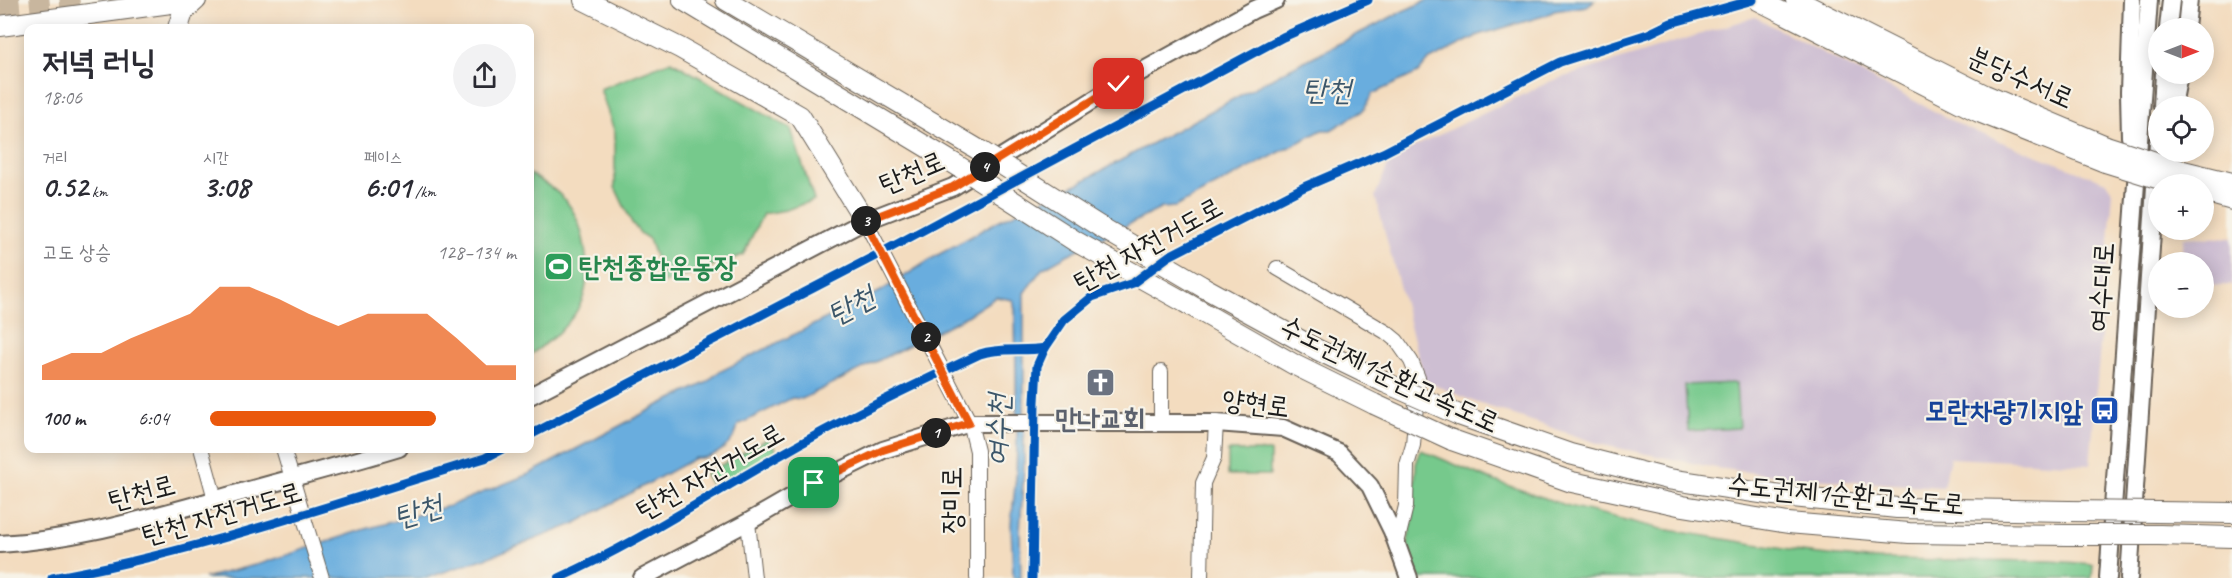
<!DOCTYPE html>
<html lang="ko">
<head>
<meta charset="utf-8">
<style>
	body { margin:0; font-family:Caveat,"Poor Story",sans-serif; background:#f2f2f3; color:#2b2b33; height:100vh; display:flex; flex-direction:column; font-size:22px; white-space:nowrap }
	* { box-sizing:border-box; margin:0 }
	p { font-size:20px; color:#7c7c81 }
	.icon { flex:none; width:33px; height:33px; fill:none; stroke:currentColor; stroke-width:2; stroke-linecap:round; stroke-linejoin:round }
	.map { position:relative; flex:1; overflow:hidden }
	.details { position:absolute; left:24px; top:24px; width:510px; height:429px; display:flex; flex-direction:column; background:#fff; border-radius:12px; box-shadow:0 3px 15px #0003 }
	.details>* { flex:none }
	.needle { width:39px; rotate:90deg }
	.buttons { position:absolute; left:2148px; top:18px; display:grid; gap:12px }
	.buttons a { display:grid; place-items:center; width:66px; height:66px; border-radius:50%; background:#fff; box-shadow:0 3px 15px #0003; font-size:30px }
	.pin { position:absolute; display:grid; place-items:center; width:51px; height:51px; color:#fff; margin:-26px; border-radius:12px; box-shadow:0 3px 9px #0006 }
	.km { position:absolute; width:30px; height:30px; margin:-15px; border-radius:50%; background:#222; color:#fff; font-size:16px; line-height:30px; text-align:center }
	.round { display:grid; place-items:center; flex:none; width:63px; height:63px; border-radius:32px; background:#f2f2f3 }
	.overview { display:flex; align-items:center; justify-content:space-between; height:102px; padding:0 18px }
	h1 { font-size:33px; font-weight:700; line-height:45px }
	.metrics { display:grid; grid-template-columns:repeat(3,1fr); gap:9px; height:102px; padding:6px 18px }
	.metrics div { display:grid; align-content:center }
	.metrics b { font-size:30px; font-weight:700 }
	.metrics small { font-size:16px; font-weight:400 }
	.metrics p { font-size:16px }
	.chart { height:168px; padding:12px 18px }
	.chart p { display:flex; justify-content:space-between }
	.chart svg { width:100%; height:108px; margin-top:6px; fill:#ea580c; opacity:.7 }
	ul { padding:0 18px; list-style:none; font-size:20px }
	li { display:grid; grid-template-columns:96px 72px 1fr; align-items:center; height:45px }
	li i { height:15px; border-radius:8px; background:#ea580c }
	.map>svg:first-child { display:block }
</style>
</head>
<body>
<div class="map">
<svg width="2232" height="578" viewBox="0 0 2232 578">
	<rect width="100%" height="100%" fill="#f7f3e8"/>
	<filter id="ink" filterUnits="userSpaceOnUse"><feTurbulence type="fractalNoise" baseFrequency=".0167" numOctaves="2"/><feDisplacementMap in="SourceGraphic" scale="12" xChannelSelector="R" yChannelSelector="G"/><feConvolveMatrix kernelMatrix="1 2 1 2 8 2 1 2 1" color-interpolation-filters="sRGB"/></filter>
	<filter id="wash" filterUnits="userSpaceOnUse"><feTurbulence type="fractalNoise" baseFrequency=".008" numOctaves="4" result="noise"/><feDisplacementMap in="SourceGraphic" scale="24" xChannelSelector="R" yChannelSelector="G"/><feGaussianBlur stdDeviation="1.35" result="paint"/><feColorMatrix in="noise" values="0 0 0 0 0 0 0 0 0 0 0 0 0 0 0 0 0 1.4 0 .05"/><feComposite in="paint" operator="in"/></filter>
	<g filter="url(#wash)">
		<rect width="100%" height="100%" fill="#f3dcbf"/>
		<!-- industrial -->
		<g fill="#cdbed2">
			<polygon points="1755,17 1968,129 2106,182 2113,192 2090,465 1950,458 1943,487 1794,478 1716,468 1603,445 1472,401 1425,381 1375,196 1391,158 1551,81"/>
			<polygon points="2184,237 2232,238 2232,285 2204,286 2204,262 2181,262"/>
		</g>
		<!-- green -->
		<g fill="#76c98c" stroke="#497254" stroke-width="1.5">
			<polygon points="671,61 791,129 814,200 786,210 763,214 743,255 664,283 649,239 641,234 632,223 615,187 615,133 600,89"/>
			<path d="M530,174c12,7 27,16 36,27 19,23 26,70 17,97 -9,25 -33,43 -53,57z"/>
			<polygon points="1736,383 1739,428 1688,431 1685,385"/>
			<polygon points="769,438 778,453 714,489 705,474"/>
			<polygon points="1421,450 1489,479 1565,505 1662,529 1718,538 1801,552 1868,559 2051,561 2093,564 2092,578 1419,578 1408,550 1408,539 1413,519 1416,464"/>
			<rect x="1228" y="451" width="42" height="24"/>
		</g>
		<!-- water -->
		<path fill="#69adde" stroke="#42647d" stroke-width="1.5" d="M1428,0h167l-8,6 -33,5 -7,4 -68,20 -51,26 -10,12 -46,21 -8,16 -33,20h-9l-147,77 -13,1 -95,47 -25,14 -18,24v174l-4,65 1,46h-8l-2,-54 5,-48 1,-36 -2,-130 -2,-10 -17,-3 -31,20 -163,82 -10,-1 -54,27c-3,19 -24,35 -43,33l-121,66 -85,33 -63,21h-222l59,-15 103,-34 83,-23 80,-32 132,-70 45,-21 11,-10 164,-82 55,-35 64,-36 79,-37 204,-111 120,-61z"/>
	</g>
	<g filter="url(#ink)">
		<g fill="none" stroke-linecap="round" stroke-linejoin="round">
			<!-- highway-tunnel -->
			<polyline stroke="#c8b69e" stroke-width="20" stroke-dasharray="20 10" stroke-linecap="butt" points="0,8 81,0"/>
			<defs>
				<g id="minor">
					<polyline points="865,221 970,423 977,451 977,578"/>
					<polyline points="1277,268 1386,332 1397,341 1411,361 1418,378 1413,445 1407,465 1406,506 1397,543"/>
					<polyline points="1161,372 1161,423"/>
					<polyline points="201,448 215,499"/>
					<polyline points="283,448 322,578"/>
					<polyline points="748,522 754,578"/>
					<polyline points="1201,578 1203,483 1214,458 1216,423"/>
				</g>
				<g id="major">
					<polyline points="2168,28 2171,0"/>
					<polyline points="2186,28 2189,0"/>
					<polyline points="2162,106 2164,74"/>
					<polyline points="2173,106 2179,74"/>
					<polyline points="2130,137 2129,92 2132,0"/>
					<polyline points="530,396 865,221 953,187 1119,84 1253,10 1276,0"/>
					<path d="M0,544c74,-4 143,-25 214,-44 61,-18 123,-33 185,-52"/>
					<polyline points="642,578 748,522 814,484 883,450 970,423 1216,423 1283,428 1339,453 1370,486 1392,531 1409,578"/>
					<polyline points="2108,578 2149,0"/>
					<polyline points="2129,578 2158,142"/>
				</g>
				<g id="highway">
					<polyline points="584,0 680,48 800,116 865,221"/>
					<polyline points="683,0 955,164"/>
					<polyline points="726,0 979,150"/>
					<polyline points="1758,0 1979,112 2105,162"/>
					<polyline points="1796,0 1985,95 2106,146"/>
					<polyline points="0,26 193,0"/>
					<polyline points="178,28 183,12 196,0"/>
					<polyline points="2183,171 2232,183"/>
					<polyline points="2204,192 2232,200"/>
					<polyline points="1203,287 1318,350 1384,382"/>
					<polyline points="1188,304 1295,365 1374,404"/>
					<polyline points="1459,415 1570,454 1668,479 1774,495 1897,508 2068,511"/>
					<polyline points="1452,440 1572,482 1683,506 1788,523 1909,533 2068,535"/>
					<polyline points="2157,512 2232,513"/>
					<polyline points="2159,535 2232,537"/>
				</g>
			</defs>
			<!-- minor casing -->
			<use href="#minor" stroke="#675f55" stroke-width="16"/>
			<!-- major casing -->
			<use href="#major" stroke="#675f55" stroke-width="20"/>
			<!-- highway casing -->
			<use href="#highway" stroke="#675f55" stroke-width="22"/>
			<!-- minor -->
			<use href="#minor" stroke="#fff" stroke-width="14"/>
			<!-- major -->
			<use href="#major" stroke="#fff" stroke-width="16"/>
			<!-- highway -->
			<use href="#highway" stroke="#fff" stroke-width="20"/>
			<defs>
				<g id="highway-bridge">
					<polyline points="2106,146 2183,171"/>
					<polyline points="979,150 1099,226 1203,287"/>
					<polyline points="2105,162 2176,184"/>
					<polyline points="955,164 1075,241 1188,304"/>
					<polyline points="1384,382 1459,415"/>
					<polyline points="1374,404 1452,440"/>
					<polyline points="2068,511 2157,512"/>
					<polyline points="2068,535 2159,535"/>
				</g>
			</defs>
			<!-- highway-bridge casing -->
			<use href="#highway-bridge" stroke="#675f55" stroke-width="22" stroke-linecap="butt"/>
			<!-- highway-bridge -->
			<use href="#highway-bridge" stroke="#fff" stroke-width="20"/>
			<defs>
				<g id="cycleway">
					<polyline points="530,435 875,256 1283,37 1368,0"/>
					<path d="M52,578c147,-26 290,-77 433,-120l19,-10"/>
					<path d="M559,578c76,-34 146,-80 218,-121 66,-38 135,-71 203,-103 21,-7 44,-2 65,-6l19,-28 28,-23 41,-14 36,-27 135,-69 79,-34 177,-91 88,-28 23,-11 82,-23"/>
					<polyline points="1032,578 1035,402 1037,366 1045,348"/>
				</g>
			</defs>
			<!-- cycleway casing -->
			<use href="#cycleway" stroke="#f7f3e8" stroke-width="13"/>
			<!-- cycleway -->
			<use href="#cycleway" stroke="#0057b8" stroke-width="9"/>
		</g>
	</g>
	<g fill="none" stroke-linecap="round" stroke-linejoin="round" filter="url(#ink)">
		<defs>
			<polyline id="route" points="814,483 883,450 969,423 865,221 953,187 1119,84"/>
		</defs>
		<!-- route casing -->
		<use href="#route" stroke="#fff" stroke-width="12"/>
		<!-- route -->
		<use href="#route" stroke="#ea580c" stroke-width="8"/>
	</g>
	<!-- icons -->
	<defs>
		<symbol id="stadium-square" viewBox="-11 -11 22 22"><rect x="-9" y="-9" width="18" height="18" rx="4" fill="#2e9e5b" stroke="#f7f3e8"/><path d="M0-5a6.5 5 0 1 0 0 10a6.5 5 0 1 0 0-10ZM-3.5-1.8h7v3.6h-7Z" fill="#fff"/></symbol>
		<symbol id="church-square" viewBox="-11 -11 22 22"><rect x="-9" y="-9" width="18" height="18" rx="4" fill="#6b7280" stroke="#f7f3e8"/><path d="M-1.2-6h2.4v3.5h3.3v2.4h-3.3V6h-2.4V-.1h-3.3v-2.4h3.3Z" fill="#fff"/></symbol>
		<symbol id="bus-square" viewBox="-11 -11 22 22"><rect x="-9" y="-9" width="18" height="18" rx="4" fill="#1a4fb4" stroke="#f7f3e8"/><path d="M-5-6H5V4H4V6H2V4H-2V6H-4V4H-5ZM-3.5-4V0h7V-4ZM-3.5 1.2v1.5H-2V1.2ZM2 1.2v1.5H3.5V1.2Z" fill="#fff"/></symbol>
	</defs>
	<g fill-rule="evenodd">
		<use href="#stadium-square" x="542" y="250" width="33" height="33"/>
		<use href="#church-square" x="1084" y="366" width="33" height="33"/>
		<use href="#bus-square" x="2088" y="394" width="33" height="33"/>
	</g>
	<g text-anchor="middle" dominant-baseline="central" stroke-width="4.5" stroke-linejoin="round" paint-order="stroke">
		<!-- street labels -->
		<g font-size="28" fill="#1c1c1c" stroke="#f7f3e8">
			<text transform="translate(2021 77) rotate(24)">분당수서로</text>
			<text transform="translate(912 172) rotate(-23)">탄천로</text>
			<text transform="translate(1148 244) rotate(-29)">탄천 자전거도로</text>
			<text transform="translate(2101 287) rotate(-86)">여수대로</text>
			<text transform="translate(1390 374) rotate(25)">수도권제1순환고속도로</text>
			<text transform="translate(1256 403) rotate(7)">양현로</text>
			<text transform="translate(710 471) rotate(-30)">탄천 자전거도로</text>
			<text transform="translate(142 492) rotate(-15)">탄천로</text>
			<text transform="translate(1846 494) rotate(5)">수도권제1순환고속도로</text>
			<text transform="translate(951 500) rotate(-90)">장미로</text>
			<text transform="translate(222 513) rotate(-16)">탄천 자전거도로</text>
		</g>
		<!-- leisure labels -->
		<g font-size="28" font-weight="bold" fill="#27864d" stroke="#f7f3e8" text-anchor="start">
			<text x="579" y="266">탄천종합운동장</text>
		</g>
		<!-- transit labels -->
		<g font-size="28" font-weight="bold" fill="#164399" stroke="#f7f3e8" text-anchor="end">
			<text x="2083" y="410">모란차량기지앞</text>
		</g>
		<!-- worship labels -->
		<g font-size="28" font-weight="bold" fill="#5b616d" stroke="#f7f3e8">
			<text x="1100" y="418">만나교회</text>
		</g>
		<!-- water labels -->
		<g font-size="30" font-style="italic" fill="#3b566a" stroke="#f7f3e8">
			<text x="1327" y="90">탄천</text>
			<text transform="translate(851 305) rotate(-28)">탄천</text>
			<text transform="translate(998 430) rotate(-89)">여수천</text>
			<text transform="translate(418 511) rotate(-17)">탄천</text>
		</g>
	</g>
</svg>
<div class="buttons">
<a><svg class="needle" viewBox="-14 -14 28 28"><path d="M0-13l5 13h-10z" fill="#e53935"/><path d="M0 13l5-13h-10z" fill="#7c7c81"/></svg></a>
<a><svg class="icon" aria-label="locate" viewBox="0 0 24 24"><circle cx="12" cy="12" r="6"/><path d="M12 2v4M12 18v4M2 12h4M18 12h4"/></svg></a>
<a>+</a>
<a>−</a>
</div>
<div class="pin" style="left:814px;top:483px;background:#1e9e55"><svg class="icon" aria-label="arrive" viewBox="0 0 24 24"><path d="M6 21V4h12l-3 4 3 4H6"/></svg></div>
<div class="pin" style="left:1119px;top:84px;background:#d93025"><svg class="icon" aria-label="check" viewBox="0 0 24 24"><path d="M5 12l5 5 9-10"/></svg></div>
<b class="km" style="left:936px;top:433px">1</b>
<b class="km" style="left:926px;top:337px">2</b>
<b class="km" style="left:866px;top:221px">3</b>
<b class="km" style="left:985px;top:167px">4</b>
<section class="details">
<div class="overview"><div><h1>저녁 러닝</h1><p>18:06</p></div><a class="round"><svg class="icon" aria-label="share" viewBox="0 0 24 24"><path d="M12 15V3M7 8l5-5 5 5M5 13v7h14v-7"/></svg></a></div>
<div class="metrics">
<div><p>거리</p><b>0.52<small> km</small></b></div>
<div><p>시간</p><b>3:08</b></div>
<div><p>페이스</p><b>6:01<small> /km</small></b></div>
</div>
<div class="chart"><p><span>고도 상승</span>128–134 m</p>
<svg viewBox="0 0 160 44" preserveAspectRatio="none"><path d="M0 44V38L10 33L20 33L30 27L40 22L50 17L60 6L70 6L80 11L90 17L100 22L110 17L120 17L130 17L140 27L150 38L160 38V44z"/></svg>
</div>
<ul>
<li><b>100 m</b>6:04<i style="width:74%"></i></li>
</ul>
</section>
</div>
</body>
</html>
